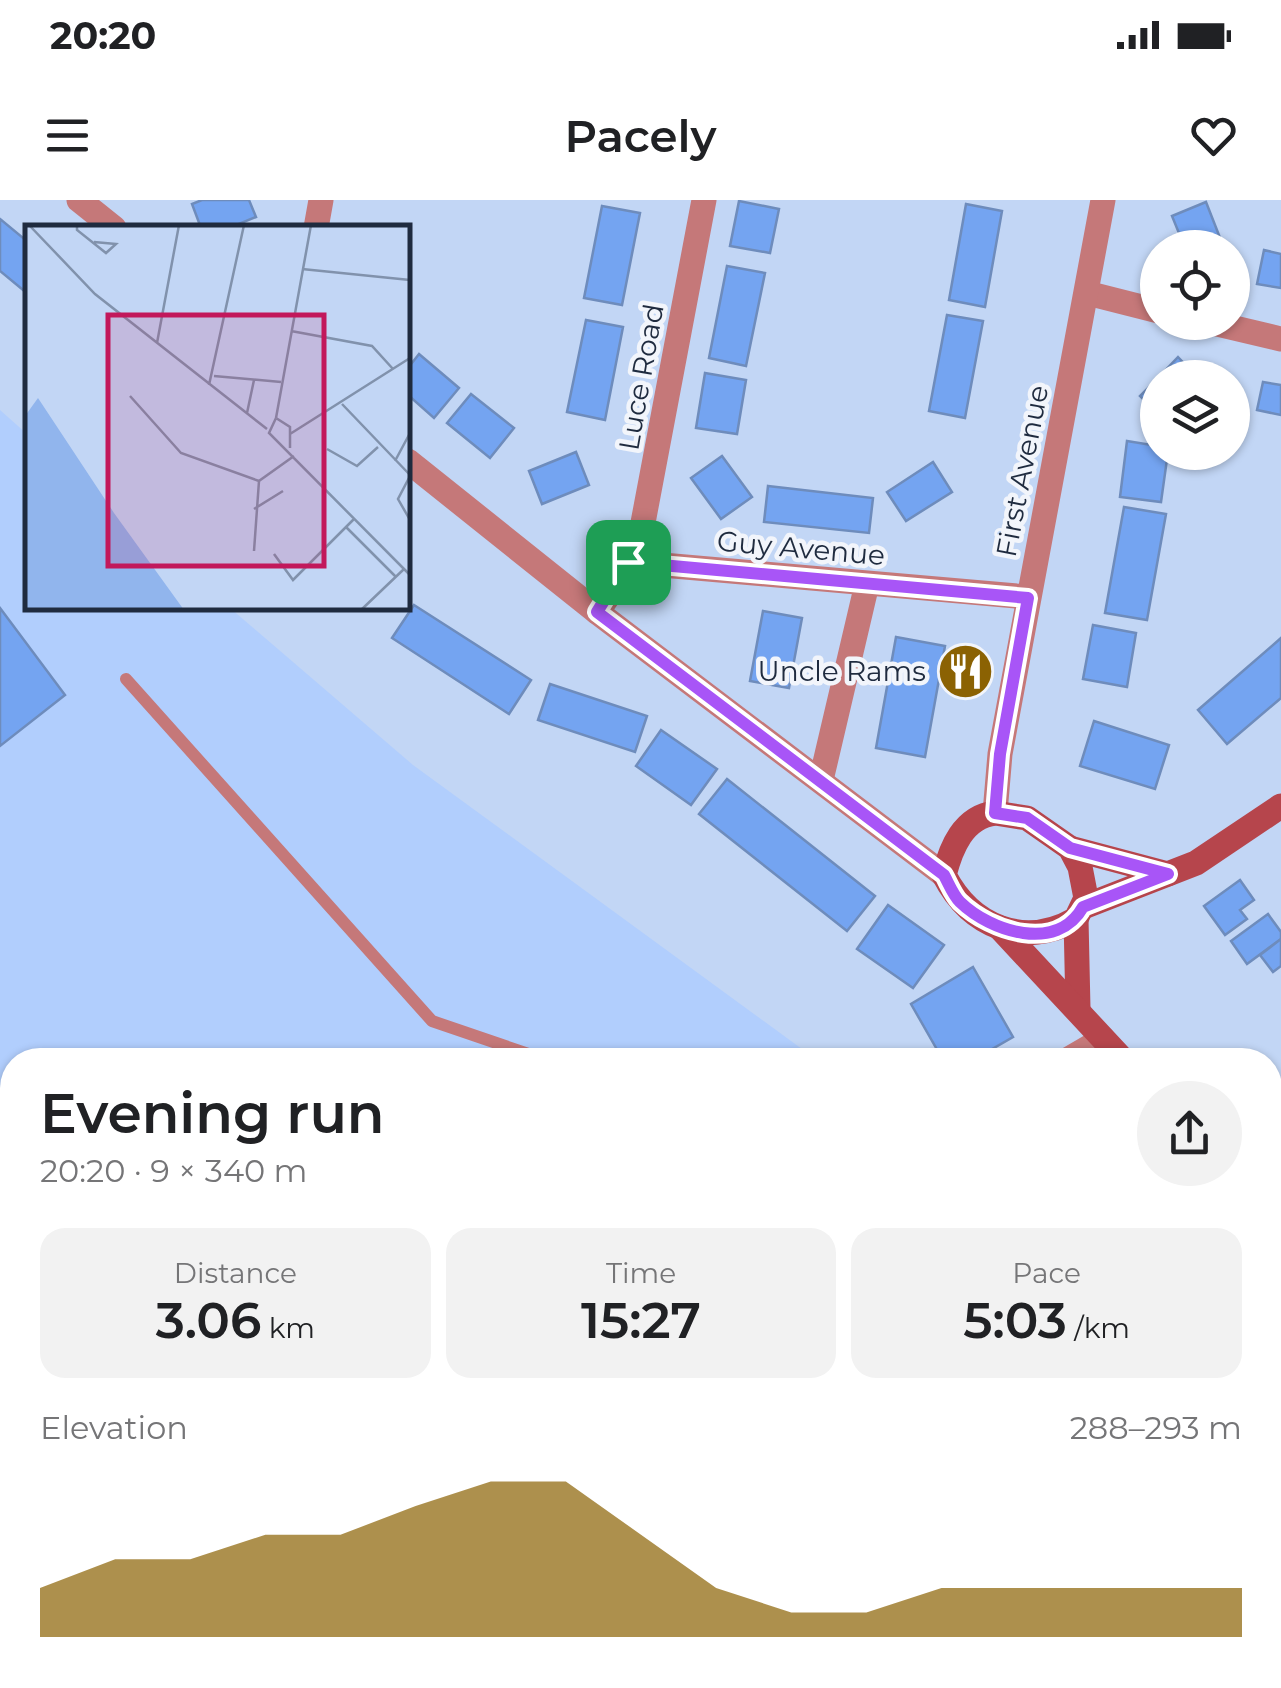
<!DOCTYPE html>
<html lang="en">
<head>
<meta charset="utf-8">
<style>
	body { margin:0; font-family:Montserrat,sans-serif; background:#f2f2f2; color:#202124; height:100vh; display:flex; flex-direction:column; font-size:38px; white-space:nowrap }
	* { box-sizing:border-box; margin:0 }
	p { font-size:32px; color:#757577 }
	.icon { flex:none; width:55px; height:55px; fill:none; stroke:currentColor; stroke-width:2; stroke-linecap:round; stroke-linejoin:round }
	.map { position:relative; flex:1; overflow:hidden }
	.side { position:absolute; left:0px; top:848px; width:1282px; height:642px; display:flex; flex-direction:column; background:#fff; border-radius:40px 40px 0 0; box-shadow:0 2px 8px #0004 }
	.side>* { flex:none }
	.fabs { position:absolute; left:1140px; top:30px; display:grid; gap:20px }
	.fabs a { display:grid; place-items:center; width:110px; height:110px; border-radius:50%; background:#fff; box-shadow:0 2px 8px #0004; font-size:50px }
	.pin { position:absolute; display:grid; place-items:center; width:85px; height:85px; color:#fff; margin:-42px; border-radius:20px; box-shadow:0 5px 15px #0006 }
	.round { display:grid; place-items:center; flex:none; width:105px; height:105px; border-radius:52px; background:#f2f2f2 }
	.headline { display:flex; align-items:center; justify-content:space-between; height:170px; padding:0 40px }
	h1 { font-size:55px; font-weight:600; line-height:75px }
	.stats { display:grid; grid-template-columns:repeat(3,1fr); gap:15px; height:170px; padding:10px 40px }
	.stats div { display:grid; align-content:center; border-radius:25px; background:#f2f2f2; text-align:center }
	.stats b { font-size:50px; font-weight:600 }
	.stats small { font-size:28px; font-weight:400 }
	.stats p { font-size:28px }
	.chart { height:280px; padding:20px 40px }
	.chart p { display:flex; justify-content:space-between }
	.chart svg { width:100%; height:180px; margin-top:10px; fill:#8b6203; opacity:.7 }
	.status { display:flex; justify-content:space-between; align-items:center; height:70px; padding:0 50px; background:#fff; direction:ltr }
	.status svg { height:28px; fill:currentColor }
	header { display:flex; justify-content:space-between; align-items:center; height:130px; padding:0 40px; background:#fff; font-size:45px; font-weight:600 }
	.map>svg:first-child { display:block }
</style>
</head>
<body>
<div class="status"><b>20:20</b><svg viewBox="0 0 49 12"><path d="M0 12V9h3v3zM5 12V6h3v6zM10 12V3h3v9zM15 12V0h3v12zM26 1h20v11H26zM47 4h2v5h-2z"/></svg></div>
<header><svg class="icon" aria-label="menu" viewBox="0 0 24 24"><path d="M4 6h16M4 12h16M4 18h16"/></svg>Pacely<svg class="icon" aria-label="heart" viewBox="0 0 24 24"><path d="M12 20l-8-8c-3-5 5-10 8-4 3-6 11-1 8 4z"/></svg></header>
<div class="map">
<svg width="1281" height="1488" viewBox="0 0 1281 1488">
	<rect width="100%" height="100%" fill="#c2d6f5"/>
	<!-- built -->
	<g fill="#b1cefd">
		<polygon points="0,210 27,234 28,408 230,408 413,565 817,860 12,860 12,991 0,970"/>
		<polygon points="1270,1070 1281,1081 1281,1488 353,1488 346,1478 1270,1478"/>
	</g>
	<!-- green -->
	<polygon fill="#91b5ed" points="0,1126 12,1145 12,1478 250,1478 258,1488 0,1488"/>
	<!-- building -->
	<g fill="#74a4f1" stroke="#6e8cbc" stroke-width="2.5">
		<polygon points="202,0 249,0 256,17 229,28 201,28 192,4"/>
		<polygon points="739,1 779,9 770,53 730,46"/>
		<polygon points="1206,2 1224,48 1185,48 1172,16"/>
		<polygon points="966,4 1002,11 985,107 949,100"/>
		<polygon points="602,6 640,13 622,105 584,98"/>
		<polygon points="0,19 28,42 28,94 0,71"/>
		<polygon points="1264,50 1281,54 1281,88 1257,84"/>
		<polygon points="727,66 765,73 746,166 709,158"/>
		<polygon points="947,115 983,121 965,218 929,211"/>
		<polygon points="586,120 623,127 605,220 567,212"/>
		<polygon points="419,154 459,188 434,218 408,195 408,168"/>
		<polygon points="1178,157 1198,178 1158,178"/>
		<polygon points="705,173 746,180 737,234 696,228"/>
		<polygon points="1158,178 1158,214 1140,196"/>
		<polygon points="1263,182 1281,185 1281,215 1257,210"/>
		<polygon points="471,194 514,228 490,258 447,223"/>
		<polygon points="1127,241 1158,246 1158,252 1168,252 1161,302 1120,297"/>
		<polygon points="576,252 589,285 542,304 529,271"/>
		<polygon points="722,256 752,297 721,319 691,278"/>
		<polygon points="933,262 952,292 906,321 887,292"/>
		<polygon points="768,286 873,298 869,333 764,322"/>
		<polygon points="1124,307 1166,314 1147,420 1105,413"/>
		<polygon points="414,405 531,480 509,514 392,438"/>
		<polygon points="0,408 65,495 0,546"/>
		<polygon points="763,411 802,418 789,488 750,481"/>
		<polygon points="1093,425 1136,433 1127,487 1083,479"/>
		<polygon points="896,437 945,446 925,557 876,548"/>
		<polygon points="1281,438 1281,498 1227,544 1198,510"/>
		<polygon points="550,484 647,516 635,552 538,520"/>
		<polygon points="1094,521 1169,545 1155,589 1080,566"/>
		<polygon points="661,530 717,569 691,605 636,566"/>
		<polygon points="727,579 875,696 847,731 699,614"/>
		<polygon points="1240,680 1254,700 1240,710 1247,719 1225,735 1204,706"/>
		<polygon points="888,705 944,745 913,788 857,749"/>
		<polygon points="1268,714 1281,732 1281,739 1247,764 1231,741"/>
		<polygon points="1281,739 1281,766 1273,772 1260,755"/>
		<polygon points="973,767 1013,837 973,860 943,860 911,804"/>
		<polygon points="1270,882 1281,894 1281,913 1270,923"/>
		<polygon points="1281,1396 1281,1488 1249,1488 1238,1478 1270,1478 1270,1407"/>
		<polygon points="388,1478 671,1478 679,1488 393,1488"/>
	</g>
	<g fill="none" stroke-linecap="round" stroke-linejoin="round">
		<!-- path -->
		<polyline stroke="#8a9bb7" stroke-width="5" stroke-dasharray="5 5" stroke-linecap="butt" points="0,1395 12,1387"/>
		<!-- lane -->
		<g stroke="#c57879" stroke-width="12">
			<polyline points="126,479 432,821 546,860"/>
			<polyline points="1270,1400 1281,1389"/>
			<polyline points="1000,1478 1008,1488"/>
			<polyline points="1182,1488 1192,1478"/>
		</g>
		<!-- street -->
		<g stroke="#c57879" stroke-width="25">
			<polyline points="79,0 114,28"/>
			<polyline points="316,28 321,0"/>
			<polyline points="1087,93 1158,111"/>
			<polyline points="1209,122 1281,139"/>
			<polyline points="408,261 597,412 944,675"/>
			<polyline points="628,362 1028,397"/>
			<polyline points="597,412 614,388 642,328 704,0"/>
			<polyline points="821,580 867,384"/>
			<polyline points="995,613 1000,554 1103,0"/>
			<polyline points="1067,860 1103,839"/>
		</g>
		<!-- secondary -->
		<g stroke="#b6454c" stroke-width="25">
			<path d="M995,613l32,5 43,30 10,19 6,31 -10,21c-52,30 -105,8 -132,-44 7,-27 19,-58 51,-62z"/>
			<polyline points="1070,648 1168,674"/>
			<polyline points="1083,707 1196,663 1281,606"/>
			<polyline points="1076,719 1078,809"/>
			<polyline points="1000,728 1123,860"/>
			<polyline points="1270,1011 1281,1023"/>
		</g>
		<!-- rail -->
		<g stroke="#354258" stroke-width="8" stroke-dasharray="12 12" stroke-linecap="butt">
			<polyline points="0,1035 12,1054"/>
			<polyline points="0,1078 12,1097"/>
			<polyline points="274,1478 282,1488"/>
			<polyline points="306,1478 314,1488"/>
		</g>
	</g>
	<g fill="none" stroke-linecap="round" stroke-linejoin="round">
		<defs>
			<path id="route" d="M628,362l400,36 -28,156 -5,59 32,5 43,30 98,26 -85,33c-26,46 -92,25 -123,-5 -7,-7 -11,-18 -16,-27l-347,-263z"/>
		</defs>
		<!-- route casing -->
		<use href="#route" stroke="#fff" stroke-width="20"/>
		<!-- route -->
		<use href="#route" stroke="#a855f7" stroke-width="12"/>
	</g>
	<!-- icons -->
	<defs>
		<symbol id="restaurant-disc" viewBox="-11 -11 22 22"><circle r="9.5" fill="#8b6203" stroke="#f2f5fb"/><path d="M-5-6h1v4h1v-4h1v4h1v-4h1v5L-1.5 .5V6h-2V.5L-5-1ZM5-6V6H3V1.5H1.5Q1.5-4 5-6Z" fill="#fff"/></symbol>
	</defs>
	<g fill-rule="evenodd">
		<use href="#restaurant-disc" x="934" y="440" width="63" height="63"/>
	</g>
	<g text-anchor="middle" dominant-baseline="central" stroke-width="9" stroke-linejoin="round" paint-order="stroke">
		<!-- street labels -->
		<g font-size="28" fill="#1f2b3f" stroke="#f2f5fb">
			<text transform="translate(641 177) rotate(-80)">Luce Road</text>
			<text transform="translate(1022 271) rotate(-79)">First Avenue</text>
			<text transform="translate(801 348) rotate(5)">Guy Avenue</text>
		</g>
		<!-- poi labels -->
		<g font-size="28" fill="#1f2b3f" stroke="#f2f5fb" text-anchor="end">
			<text x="926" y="471">Uncle Rams</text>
		</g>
	</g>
	<!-- overview -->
	<g transform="translate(25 25)">
		<rect width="385" height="385" fill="#c2d6f5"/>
		<path d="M13,173l76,115 70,97h-159v-194z" fill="#91b5ed"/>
		<path fill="none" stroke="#8192ac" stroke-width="2.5" d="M4,0l66,69 172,135M52,0v5l29,23 10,-9 -22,-2M277,44l108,11M266,106l81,15 21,23M132,118l22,-118M189,151l67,6M184,160l35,-160M105,171l51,57 78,28M317,179l68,71M222,188l7,-33M251,193l-7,15 141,142M251,193l35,-193M251,193l14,9v21M265,209l120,-76M302,224l30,17 21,-19M370,236l15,-28M385,251l-12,23 12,21M229,284l29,-18M321,302l50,50M229,326l5,-70 35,-25M249,329l19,26 61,-61M336,385l43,-41"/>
		<path fill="#c2185b" fill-opacity="0.15" stroke="#c2185b" stroke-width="5" d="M83,90h216v251h-216z"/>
		<rect width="385" height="385" fill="none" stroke="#1f2b3f" stroke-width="5"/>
	</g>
</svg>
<div class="fabs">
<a><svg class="icon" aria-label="locate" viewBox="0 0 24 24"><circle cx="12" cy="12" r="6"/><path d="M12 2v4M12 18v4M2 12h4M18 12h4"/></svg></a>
<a><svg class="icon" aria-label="layers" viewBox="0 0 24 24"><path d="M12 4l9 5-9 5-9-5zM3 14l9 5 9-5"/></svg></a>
</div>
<div class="pin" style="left:628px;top:362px;background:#1e9e55"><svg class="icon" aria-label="arrive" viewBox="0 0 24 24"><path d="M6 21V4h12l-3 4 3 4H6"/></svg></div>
<section class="side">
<div class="headline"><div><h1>Evening run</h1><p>20:20 · 9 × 340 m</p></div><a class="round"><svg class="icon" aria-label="share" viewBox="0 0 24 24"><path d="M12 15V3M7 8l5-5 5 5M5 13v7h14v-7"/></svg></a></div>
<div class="stats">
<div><p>Distance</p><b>3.06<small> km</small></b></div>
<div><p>Time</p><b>15:27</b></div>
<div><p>Pace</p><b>5:03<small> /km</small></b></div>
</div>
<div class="chart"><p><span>Elevation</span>288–293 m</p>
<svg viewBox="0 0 160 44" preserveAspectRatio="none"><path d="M0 44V32L10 25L20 25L30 19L40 19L50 12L60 6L70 6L80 19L90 32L100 38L110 38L120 32L130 32L140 32L150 32L160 32V44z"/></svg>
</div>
</section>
</div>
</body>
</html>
